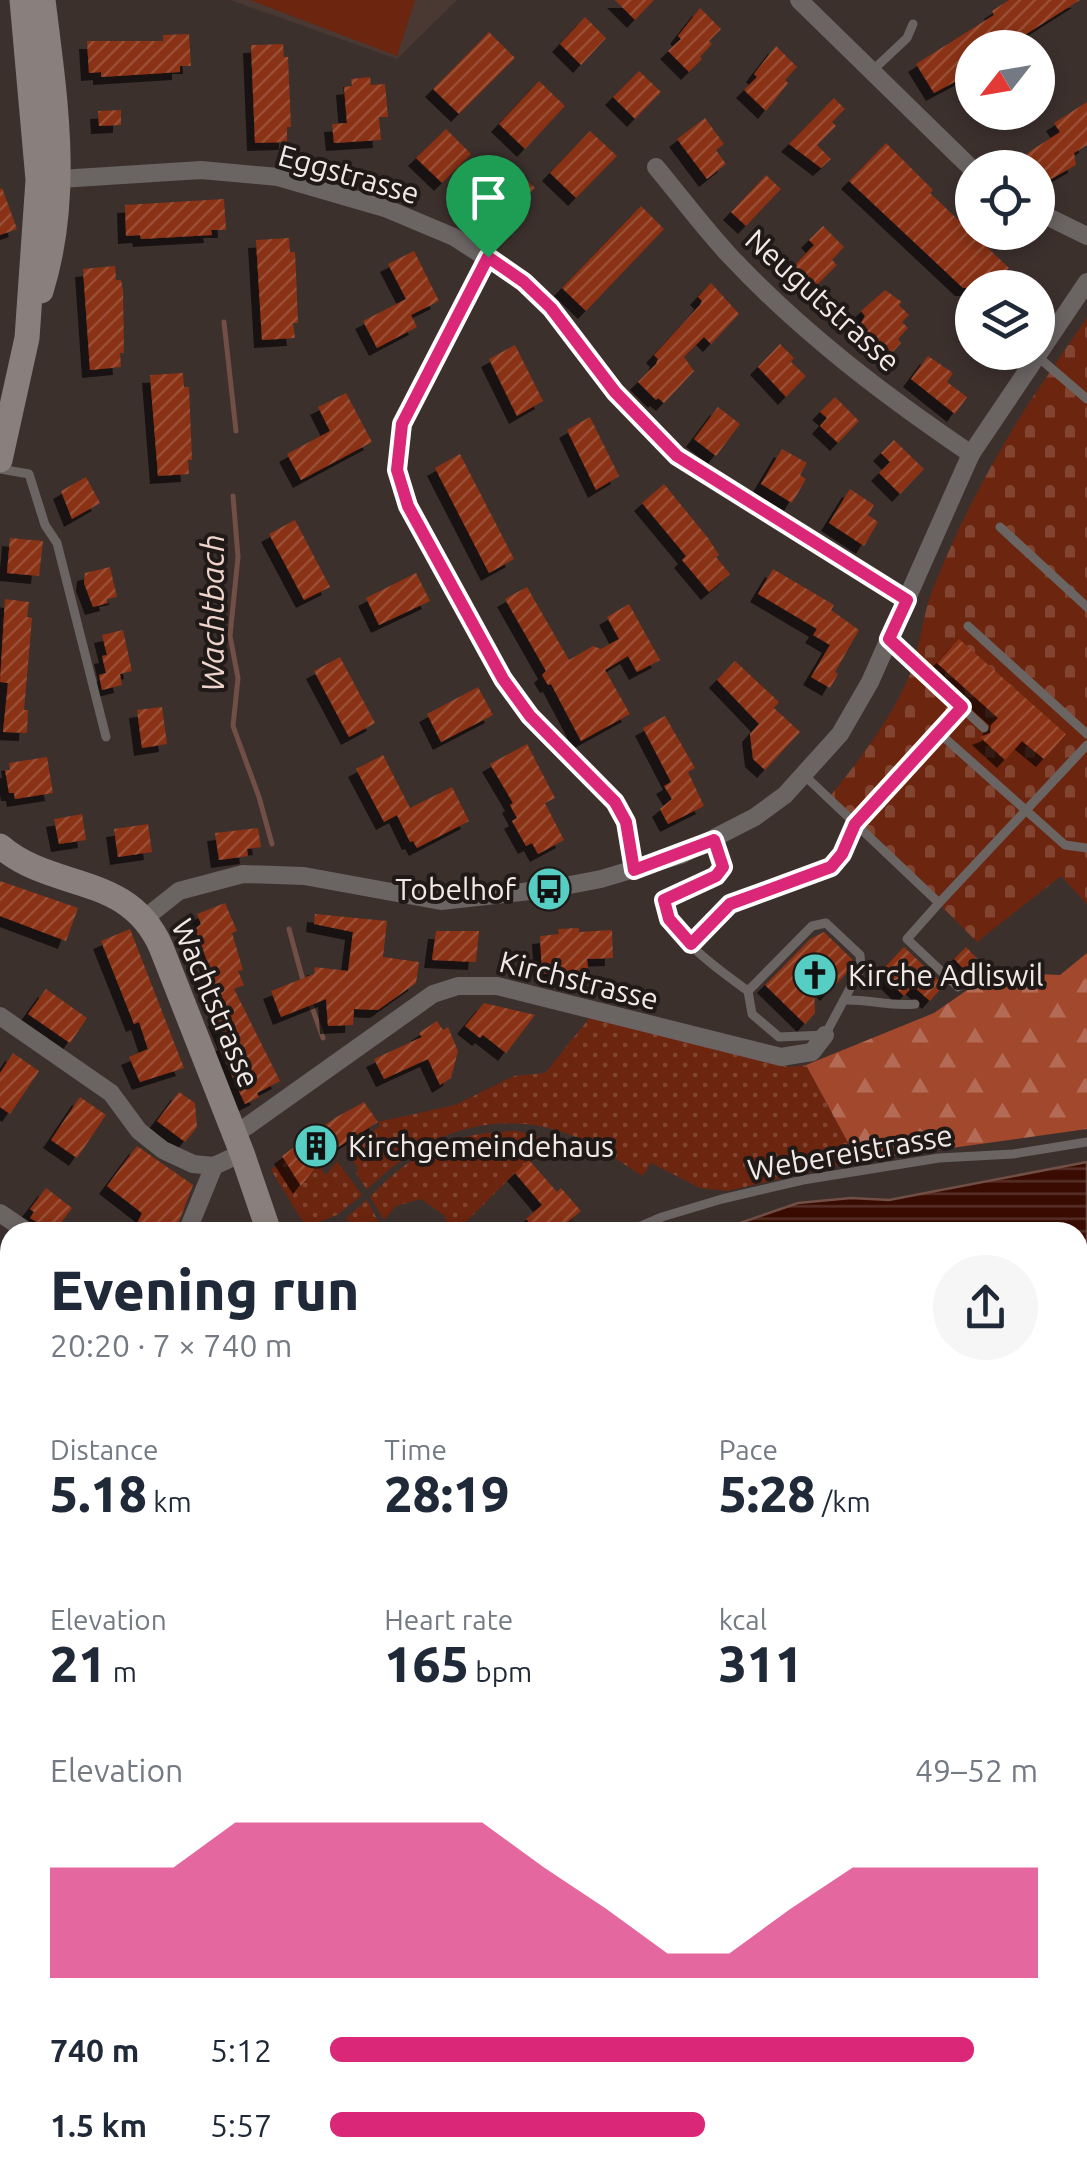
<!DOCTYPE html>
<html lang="en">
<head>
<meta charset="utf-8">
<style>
	body { margin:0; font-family:Ubuntu,sans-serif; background:#f6f6f7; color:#1f2937; height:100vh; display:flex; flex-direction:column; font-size:38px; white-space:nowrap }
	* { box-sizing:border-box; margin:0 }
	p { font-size:32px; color:#747a83 }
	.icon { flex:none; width:55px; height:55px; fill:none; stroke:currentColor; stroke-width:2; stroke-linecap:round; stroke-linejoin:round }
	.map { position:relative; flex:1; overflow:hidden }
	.details { position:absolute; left:0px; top:1222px; width:1088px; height:962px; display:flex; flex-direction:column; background:#fff; border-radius:30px 30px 0 0; box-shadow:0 5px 15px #0003 }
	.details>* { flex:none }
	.needle { width:65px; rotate:239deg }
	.tools { position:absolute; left:955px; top:30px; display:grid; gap:20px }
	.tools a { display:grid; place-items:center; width:100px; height:100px; border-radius:50%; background:#fff; box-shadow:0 5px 15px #0003; font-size:50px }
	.pin { position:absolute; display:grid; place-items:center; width:85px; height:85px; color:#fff; margin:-102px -42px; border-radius:50% 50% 50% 0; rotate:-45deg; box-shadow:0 0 10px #0007 }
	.pin .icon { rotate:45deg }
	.round { display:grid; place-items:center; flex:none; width:105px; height:105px; border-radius:52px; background:#f6f6f7 }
	.head { display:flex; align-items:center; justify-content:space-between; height:170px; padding:0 50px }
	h1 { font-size:55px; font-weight:800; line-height:75px }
	.stats { display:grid; grid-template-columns:repeat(3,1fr); gap:15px; height:170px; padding:10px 50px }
	.stats div { display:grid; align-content:center }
	.stats b { font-size:50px; font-weight:800 }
	.stats small { font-size:28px; font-weight:400 }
	.stats p { font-size:28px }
	.chart { height:280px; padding:20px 50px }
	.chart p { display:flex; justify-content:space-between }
	.chart svg { width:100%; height:180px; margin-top:10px; fill:#db2777; opacity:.7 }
	ul { padding:0 50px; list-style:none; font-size:32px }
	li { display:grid; grid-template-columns:160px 120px 1fr; align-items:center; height:75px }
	li i { height:25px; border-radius:12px; background:#db2777 }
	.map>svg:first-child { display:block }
</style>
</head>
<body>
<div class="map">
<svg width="1087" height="2183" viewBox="0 0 1087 2183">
	<defs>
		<pattern id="grass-dots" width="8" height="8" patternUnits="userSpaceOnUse" patternTransform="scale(2.5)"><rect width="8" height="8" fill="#6c250e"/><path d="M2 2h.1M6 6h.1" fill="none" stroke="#814531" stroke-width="1.8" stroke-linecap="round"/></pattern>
		<pattern id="forest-firs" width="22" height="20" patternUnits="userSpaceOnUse" patternTransform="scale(2.5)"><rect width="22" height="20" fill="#a2482d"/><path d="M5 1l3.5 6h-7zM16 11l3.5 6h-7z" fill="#b46b56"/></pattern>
		<pattern id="cemetery-stones" width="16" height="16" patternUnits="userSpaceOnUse" patternTransform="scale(2.5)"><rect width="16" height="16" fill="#6c250e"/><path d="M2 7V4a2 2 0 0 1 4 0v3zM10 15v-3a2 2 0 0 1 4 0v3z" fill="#814531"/></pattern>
		<pattern id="water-rules" width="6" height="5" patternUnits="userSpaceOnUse" patternTransform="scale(2.5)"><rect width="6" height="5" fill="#3a0c01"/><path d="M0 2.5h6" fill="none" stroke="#572f26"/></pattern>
		<pattern id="building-hatch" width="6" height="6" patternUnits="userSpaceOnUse" patternTransform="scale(2.5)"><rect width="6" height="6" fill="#893115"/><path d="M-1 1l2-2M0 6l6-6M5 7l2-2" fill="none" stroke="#9a4f37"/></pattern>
		<filter id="shadow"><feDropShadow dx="-8" dy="8" stdDeviation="0" flood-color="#0009"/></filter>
	</defs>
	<rect width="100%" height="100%" fill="#3c302d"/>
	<!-- built -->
	<g fill="#4a3832">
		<polygon points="230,0 457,0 397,59"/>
		<polygon points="0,1377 10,1387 10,1651 0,1655"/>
		<polygon points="10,1914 10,2123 0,2123 0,1916"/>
		<polygon points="111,2175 212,2175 198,2183 97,2183"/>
	</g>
	<!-- grass -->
	<g fill="url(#grass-dots)">
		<path d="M591,1016l199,51 16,-2 52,96 -131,30 -27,-3 -49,-25 -8,13c-22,-13 -44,-30 -67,-39 -79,-32 -152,-5 -209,53l-11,-17 2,-5 -13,-17 35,-25 -2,-4 77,-17 59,-29 31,-3z"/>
		<path d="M518,1131l36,11 -39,31 -59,59h-8l-3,-16 -24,-17 -25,7 -12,14 -14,-23c46,-48 82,-65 148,-66z"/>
		<polygon points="284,1158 301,1186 317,1164 326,1175 337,1161 362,1195 337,1215 306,1227 271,1170"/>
		<polygon points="367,1200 384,1232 347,1232 347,1217"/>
	</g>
	<!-- forest -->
	<polygon fill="url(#forest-firs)" points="1087,953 1087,1129 858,1161 806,1065 934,1013 993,972 1060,975"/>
	<!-- cemetery -->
	<path fill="url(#cemetery-stones)" d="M1087,318v586l-26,-28 -84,66 -146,-147c30,-37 61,-77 79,-121 11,-28 12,-60 24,-88 31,-76 69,-147 116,-214l5,4 5,-7 -5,-5z"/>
	<!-- garden -->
	<polygon fill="#6c250e" points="250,0 415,0 397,56"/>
	<!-- water -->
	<polygon fill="url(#water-rules)" stroke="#714e46" stroke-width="2.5" points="1087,1162 1087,1240 1078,1241 1078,1232 714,1232 798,1203 851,1198 889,1200"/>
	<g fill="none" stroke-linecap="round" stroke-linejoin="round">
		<!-- stream -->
		<g stroke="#714e46" stroke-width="5">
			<polyline points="224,322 236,431"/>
			<polyline points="233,496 238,557 230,636 238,678 233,726 259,797 272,844"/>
			<polyline points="289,929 304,984"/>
			<polyline points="309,999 323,1038"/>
		</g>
	</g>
	<!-- building -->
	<g fill="url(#building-hatch)" filter="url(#shadow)">
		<polygon points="615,0 654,0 635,20"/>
		<polygon points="1009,0 1080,0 1004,48 972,48 972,68 964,74 966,76 934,93 916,64 994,15 992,11"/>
		<polygon points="700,8 721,29 709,41 712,44 700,57 702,59 689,72 668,51 681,39 678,36"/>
		<polygon points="585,17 606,38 581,65 560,44"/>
		<polygon points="489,32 515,58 459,114 433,89"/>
		<polygon points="189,34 191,66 180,66 180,72 101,77 101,72 89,73 87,41 163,41 163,35"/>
		<polygon points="283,44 284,57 288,57 291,127 287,127 287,142 255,143 251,45"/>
		<polygon points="776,46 797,67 785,80 788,83 766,111 744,90 757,77 754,74"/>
		<polygon points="639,71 661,92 635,119 613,97"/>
		<polygon points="370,77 371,85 385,84 388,117 379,117 381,140 334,143 332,124 347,123 344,87 352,86 351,79"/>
		<polygon points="539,81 565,106 525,149 499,124"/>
		<polygon points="834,98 845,109 832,122 836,126 817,145 831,159 821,168 789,144"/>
		<polygon points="1087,102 1087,145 1074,153 1076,165 1044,183 1038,168 1026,154 1060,132 1054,123"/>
		<polygon points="121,110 121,125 99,126 98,111"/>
		<polygon points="705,118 724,144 716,150 726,164 707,179 677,139"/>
		<polygon points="446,129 471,154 442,183 416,158"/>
		<polygon points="590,131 617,156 576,198 550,173"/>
		<polygon points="886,143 933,190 930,193 1009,268 991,288 963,288 849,181"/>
		<polygon points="509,163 535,188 492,233 466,208"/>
		<polygon points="766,175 781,189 746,226 731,212"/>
		<polygon points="2,188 17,229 0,235 0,189"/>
		<polygon points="224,199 226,230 211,230 212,235 141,239 140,235 126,236 125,205"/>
		<polygon points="641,206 664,229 586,311 562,288"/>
		<polygon points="823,226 844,247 832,260 837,265 817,285 814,282 812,284 794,266 814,245 809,240"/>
		<polygon points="289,238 290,252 295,252 296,272 298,323 293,323 295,338 262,340 256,240"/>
		<polygon points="414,251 439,301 411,315 417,327 377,348 363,321 406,299 388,264"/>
		<polygon points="115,266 116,280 121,280 123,290 124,353 120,353 121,367 90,370 83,269"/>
		<polygon points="711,283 739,314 711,344 704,337 684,357 694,371 664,403 658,398 656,400 638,382 656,364 658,359 654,355 700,305 702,301 698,297"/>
		<polygon points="885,290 902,302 899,305 909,315 902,322 908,328 898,339 901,343 887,358 864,338 868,330 861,323 865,316 861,311"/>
		<polygon points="780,344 794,358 791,362 806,376 786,397 758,367"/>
		<polygon points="515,345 543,401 517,416 489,359"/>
		<polygon points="928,356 953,373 947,382 967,397 955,414 911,379"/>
		<polygon points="183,373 184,387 189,387 192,460 188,460 189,474 158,476 150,375"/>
		<polygon points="346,393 372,442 301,480 287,454 330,431 318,407"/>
		<polygon points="835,397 859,421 838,443 820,426 827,418 820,412"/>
		<polygon points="718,407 740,424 716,456 694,439"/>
		<polygon points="590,417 619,476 596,490 567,430"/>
		<polygon points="894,440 924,469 900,494 879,473 890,462 881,453"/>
		<polygon points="782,449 807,463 800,475 806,479 792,503 761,484"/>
		<polygon points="460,454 514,559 489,573 435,468"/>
		<polygon points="86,477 100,503 72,519 61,491"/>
		<polygon points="664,484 708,538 719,555 716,557 730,574 709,592 682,560 686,556 642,503"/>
		<polygon points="850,489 874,505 868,515 878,522 864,546 829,523"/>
		<polygon points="295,520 330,587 304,600 269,534"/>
		<polygon points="10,538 43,541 39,576 7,573"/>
		<polygon points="110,567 117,597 107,599 108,603 93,607 84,583 85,573"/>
		<polygon points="773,569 834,605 831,610 859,630 835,672 838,674 830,688 811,677 830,645 813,635 817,629 758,594"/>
		<polygon points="416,573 430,601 379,625 366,598"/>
		<polygon points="527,587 569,660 593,646 601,649 619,639 607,617 629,604 660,660 637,672 628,656 605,670 630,714 581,741 551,684 548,685 542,675 546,671 505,599"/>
		<polygon points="5,599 29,602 27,617 32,618 24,710 28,710 27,733 3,732 8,683 0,682"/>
		<polygon points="123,630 132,671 120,674 122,685 102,690 99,675 106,673 102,656 107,655 102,635"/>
		<polygon points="959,639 1066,734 1044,759 1022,741 1005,760 980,737 990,733 991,725 998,718 937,663"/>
		<polygon points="340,657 375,723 349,737 314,671"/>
		<polygon points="735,661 779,702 774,708 800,732 765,770 753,759 750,734 759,724 717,680"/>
		<polygon points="478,687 493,715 441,742 427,714"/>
		<polygon points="162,707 167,744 142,748 137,710"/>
		<polygon points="665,716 695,768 688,772 704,806 668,824 660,809 672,799 664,786 671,782 643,728"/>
		<polygon points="527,744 555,798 545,803 564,840 538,854 532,843 526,846 512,821 517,818 510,805 513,803 490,764"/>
		<polygon points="383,755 410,808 452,787 469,821 417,848 413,841 410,842 397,815 384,822 356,769"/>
		<polygon points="47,757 53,793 15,799 14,793 9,793 5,770 10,770 9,763"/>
		<polygon points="82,814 86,840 59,844 54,819"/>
		<polygon points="148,824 152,852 118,857 114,829"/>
		<polygon points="258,828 261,847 247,849 248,856 219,860 215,833"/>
		<polygon points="0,881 78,908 66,941 0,916"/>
		<polygon points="225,903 237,931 232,933 243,970 238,971 244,985 234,989 280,1081 257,1093 259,1097 245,1104 218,1046 226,1042 216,1018 223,1014 205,971 210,969 195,929 201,924 197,914"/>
		<polygon points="315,914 387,921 383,957 419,962 416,983 378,1010 354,1009 353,1025 328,1026 326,999 281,1017 271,991 314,974 315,967 348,971 353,932 314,924"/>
		<polygon points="579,928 579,932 612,930 613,958 587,959 589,976 570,977 570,972 542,974 540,936 559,934 558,929"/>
		<polygon points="130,929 184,1068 140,1082 129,1057 148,1049 139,1022 134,1024 101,941"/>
		<polygon points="436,931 479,931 476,962 432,960"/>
		<polygon points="824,932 852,959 853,966 828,993 814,979 815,1013 805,1024 765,985 810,939"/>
		<polygon points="904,947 944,985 930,1001 913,986 904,996 880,972"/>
		<polygon points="966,947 988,970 976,982 954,959"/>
		<polygon points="46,989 87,1018 70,1043 28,1014"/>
		<polygon points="484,1003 535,1015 506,1053 483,1035 480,1038 465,1026"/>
		<polygon points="437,1021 443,1030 448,1027 458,1051 451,1078 440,1085 428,1059 384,1079 374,1059 422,1037 419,1033"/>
		<polygon points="13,1053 39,1071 10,1114 0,1107 0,1073"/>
		<polygon points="179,1092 195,1103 197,1127 185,1142 157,1121"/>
		<polygon points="80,1097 106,1115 77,1158 51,1140"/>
		<polygon points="364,1102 378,1122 324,1156 301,1186 282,1156 335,1118"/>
		<polygon points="137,1146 193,1185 175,1232 133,1232 142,1213 107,1186"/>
		<polygon points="529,1160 557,1192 561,1188 581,1211 556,1232 538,1232 526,1219 542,1205 515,1173"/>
		<polygon points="46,1188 72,1208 54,1232 30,1218 34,1212 30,1209"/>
	</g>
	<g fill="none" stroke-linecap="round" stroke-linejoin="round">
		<!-- lane -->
		<g stroke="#6a6463" stroke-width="9">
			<polyline points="873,70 907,38 913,24"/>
			<polyline points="1037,356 1087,399"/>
			<polyline points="0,469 29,474 45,525 57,543 106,737"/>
			<polyline points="1000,527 1087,607"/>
			<polyline points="968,626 1087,734"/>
			<polyline points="889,639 984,728"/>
			<polyline points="938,732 1065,845 1087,848"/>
			<polyline points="804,775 939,903 1087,745"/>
			<path d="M714,840l9,27 -8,9 -45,19 -6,5c1,33 59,73 84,91l4,23 27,23 46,-2 36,-67 -1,-13 -34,-32 -14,3 -64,65"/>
			<polyline points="939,903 907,939 958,987"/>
			<polyline points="691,944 731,904 831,867 842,854 855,823 961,707"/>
			<path d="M844,1000c24,-1 48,7 71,4"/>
			<polyline points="627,1232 662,1217 722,1199 803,1180 939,1158 1013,1154 1087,1142"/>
			<polyline points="406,2176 407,2175"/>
		</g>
		<!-- street -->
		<g stroke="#6a6463" stroke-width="18">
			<polyline points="799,0 972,169"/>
			<path d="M656,167c24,29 47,60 73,88 72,77 155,140 242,199"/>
			<polyline points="60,179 201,170 278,177 385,208 454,237 524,282 551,308 615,391 677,455 907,600"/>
			<polyline points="1038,212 1087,236"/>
			<polyline points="488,257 402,424 397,470 409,506 503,679 529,716 615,802 626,823 634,871"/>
			<polyline points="145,918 179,891 243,874 304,876 441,901 549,889 601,879 681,855 755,817 785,795 840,734 870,682 971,454 1087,282"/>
			<polyline points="0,1016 111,1093 139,1131 163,1150 193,1164 214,1166 242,1153"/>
			<polyline points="234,1132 246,1127 433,994 458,986 497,986 781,1057 812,1052 825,1035"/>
			<polyline points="0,1213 28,1232"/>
			<polyline points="187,1232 214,1166"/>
			<polyline points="0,1560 10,1555"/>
			<polyline points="1078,1908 1087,1896"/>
			<polyline points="1078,2146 1087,2135"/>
			<polyline points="516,2183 530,2175"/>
			<polyline points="830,2183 837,2175"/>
			<polyline points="1046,2183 1053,2175"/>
		</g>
		<!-- secondary -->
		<g stroke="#897f7d" stroke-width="25">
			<path d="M41,291c30,-96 14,-194 2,-291"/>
			<polyline points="0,460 27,338 38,180 22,0"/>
			<path d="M0,846c53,46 128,26 161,101l81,206 27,79"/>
			<polyline points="1078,1383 1087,1380"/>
			<polyline points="0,1836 10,1856"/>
			<polyline points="0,1882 10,1869"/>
			<polyline points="0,1901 10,1914"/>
		</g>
		<!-- primary -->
		<g stroke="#a09491" stroke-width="25">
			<polyline points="1078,1618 1087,1610"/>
			<polyline points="363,2183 372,2175"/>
		</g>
		<defs>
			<g id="rail">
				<polyline points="1078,1565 1087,1558"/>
				<polyline points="108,2183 122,2175"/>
				<polyline points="135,2183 148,2175"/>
				<polyline points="184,2183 198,2175"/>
			</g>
		</defs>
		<!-- rail casing -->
		<use href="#rail" stroke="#aba29f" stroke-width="9"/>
		<!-- rail -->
		<use href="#rail" stroke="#1f1a18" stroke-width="5" stroke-dasharray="15" stroke-linecap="butt"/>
	</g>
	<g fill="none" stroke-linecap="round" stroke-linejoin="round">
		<defs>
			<polygon id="route" points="488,257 524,282 551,308 615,392 677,456 907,600 889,639 962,707 855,824 842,854 831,867 730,904 691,944 669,919 664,900 716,876 723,867 714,840 634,870 626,822 615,802 530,716 503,679 408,506 397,470 402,424"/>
		</defs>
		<!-- route casing -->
		<use href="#route" stroke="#fff" stroke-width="20"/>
		<!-- route -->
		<use href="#route" stroke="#db2777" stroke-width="12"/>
	</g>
	<!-- icons -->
	<defs>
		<symbol id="bus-disc" viewBox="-11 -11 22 22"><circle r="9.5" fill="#56cec3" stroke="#1f1a18"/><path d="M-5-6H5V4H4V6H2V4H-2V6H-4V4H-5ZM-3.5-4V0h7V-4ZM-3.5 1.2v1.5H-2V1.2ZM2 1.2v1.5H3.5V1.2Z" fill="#111"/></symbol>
		<symbol id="church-disc" viewBox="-11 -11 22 22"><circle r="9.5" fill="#56cec3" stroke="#1f1a18"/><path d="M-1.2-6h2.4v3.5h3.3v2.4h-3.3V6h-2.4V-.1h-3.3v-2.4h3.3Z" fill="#111"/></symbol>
		<symbol id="building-disc" viewBox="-11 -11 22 22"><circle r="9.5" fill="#56cec3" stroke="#1f1a18"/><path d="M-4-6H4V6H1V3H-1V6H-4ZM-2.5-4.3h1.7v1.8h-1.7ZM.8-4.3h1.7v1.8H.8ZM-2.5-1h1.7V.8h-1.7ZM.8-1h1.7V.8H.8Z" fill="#111"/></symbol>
	</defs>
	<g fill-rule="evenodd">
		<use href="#bus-disc" x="524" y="864" width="50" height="50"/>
		<use href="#church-disc" x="790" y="950" width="50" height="50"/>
		<use href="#building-disc" x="291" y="1121" width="50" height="50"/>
	</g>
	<g text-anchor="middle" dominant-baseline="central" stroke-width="8" stroke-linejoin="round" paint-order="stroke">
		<!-- street labels -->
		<g font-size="30" fill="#f0e9e6" stroke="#1f1a18">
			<text transform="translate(349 174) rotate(16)">Eggstrasse</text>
			<text transform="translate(823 300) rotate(42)">Neugutstrasse</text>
			<text transform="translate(579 980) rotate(14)">Kirchstrasse</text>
			<text transform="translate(216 1003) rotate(67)">Wachtstrasse</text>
			<text transform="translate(850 1152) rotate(-10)">Webereistrasse</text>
		</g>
		<!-- poi labels -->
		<g font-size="30" fill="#f0e9e6" stroke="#1f1a18" text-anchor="start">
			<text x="516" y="889" text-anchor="end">Tobelhof</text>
			<text x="848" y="975">Kirche Adliswil</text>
			<text x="348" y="1146">Kirchgemeindehaus</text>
		</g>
		<!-- water labels -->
		<g font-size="32" font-style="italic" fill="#eed4cc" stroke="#1f1a18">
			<text transform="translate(212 613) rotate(-90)">Wachtbach</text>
		</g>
	</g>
</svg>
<div class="tools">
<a><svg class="needle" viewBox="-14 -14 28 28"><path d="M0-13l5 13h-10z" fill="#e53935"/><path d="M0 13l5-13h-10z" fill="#747a83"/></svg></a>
<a><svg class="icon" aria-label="locate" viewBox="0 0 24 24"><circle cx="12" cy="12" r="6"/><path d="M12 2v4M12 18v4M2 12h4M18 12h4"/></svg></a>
<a><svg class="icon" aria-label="layers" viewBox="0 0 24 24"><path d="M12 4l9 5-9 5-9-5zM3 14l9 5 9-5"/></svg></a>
</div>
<div class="pin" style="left:488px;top:257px;background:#1e9e55"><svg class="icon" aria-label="arrive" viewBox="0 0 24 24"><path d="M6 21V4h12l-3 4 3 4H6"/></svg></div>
<section class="details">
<div class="head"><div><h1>Evening run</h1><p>20:20 · 7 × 740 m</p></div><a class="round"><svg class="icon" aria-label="share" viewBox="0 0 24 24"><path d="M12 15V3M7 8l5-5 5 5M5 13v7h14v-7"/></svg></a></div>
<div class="stats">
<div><p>Distance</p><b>5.18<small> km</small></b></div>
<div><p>Time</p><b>28:19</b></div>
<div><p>Pace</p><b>5:28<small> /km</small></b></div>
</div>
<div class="stats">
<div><p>Elevation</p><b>21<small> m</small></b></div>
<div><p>Heart rate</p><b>165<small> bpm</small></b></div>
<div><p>kcal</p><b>311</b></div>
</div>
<div class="chart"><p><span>Elevation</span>49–52 m</p>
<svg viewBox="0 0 160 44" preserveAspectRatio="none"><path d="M0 44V17L10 17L20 17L30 6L40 6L50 6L60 6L70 6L80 17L90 27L100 38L110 38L120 27L130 17L140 17L150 17L160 17V44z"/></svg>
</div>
<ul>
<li><b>740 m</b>5:12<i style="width:91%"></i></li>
<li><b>1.5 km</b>5:57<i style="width:53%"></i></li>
</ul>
</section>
</div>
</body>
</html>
